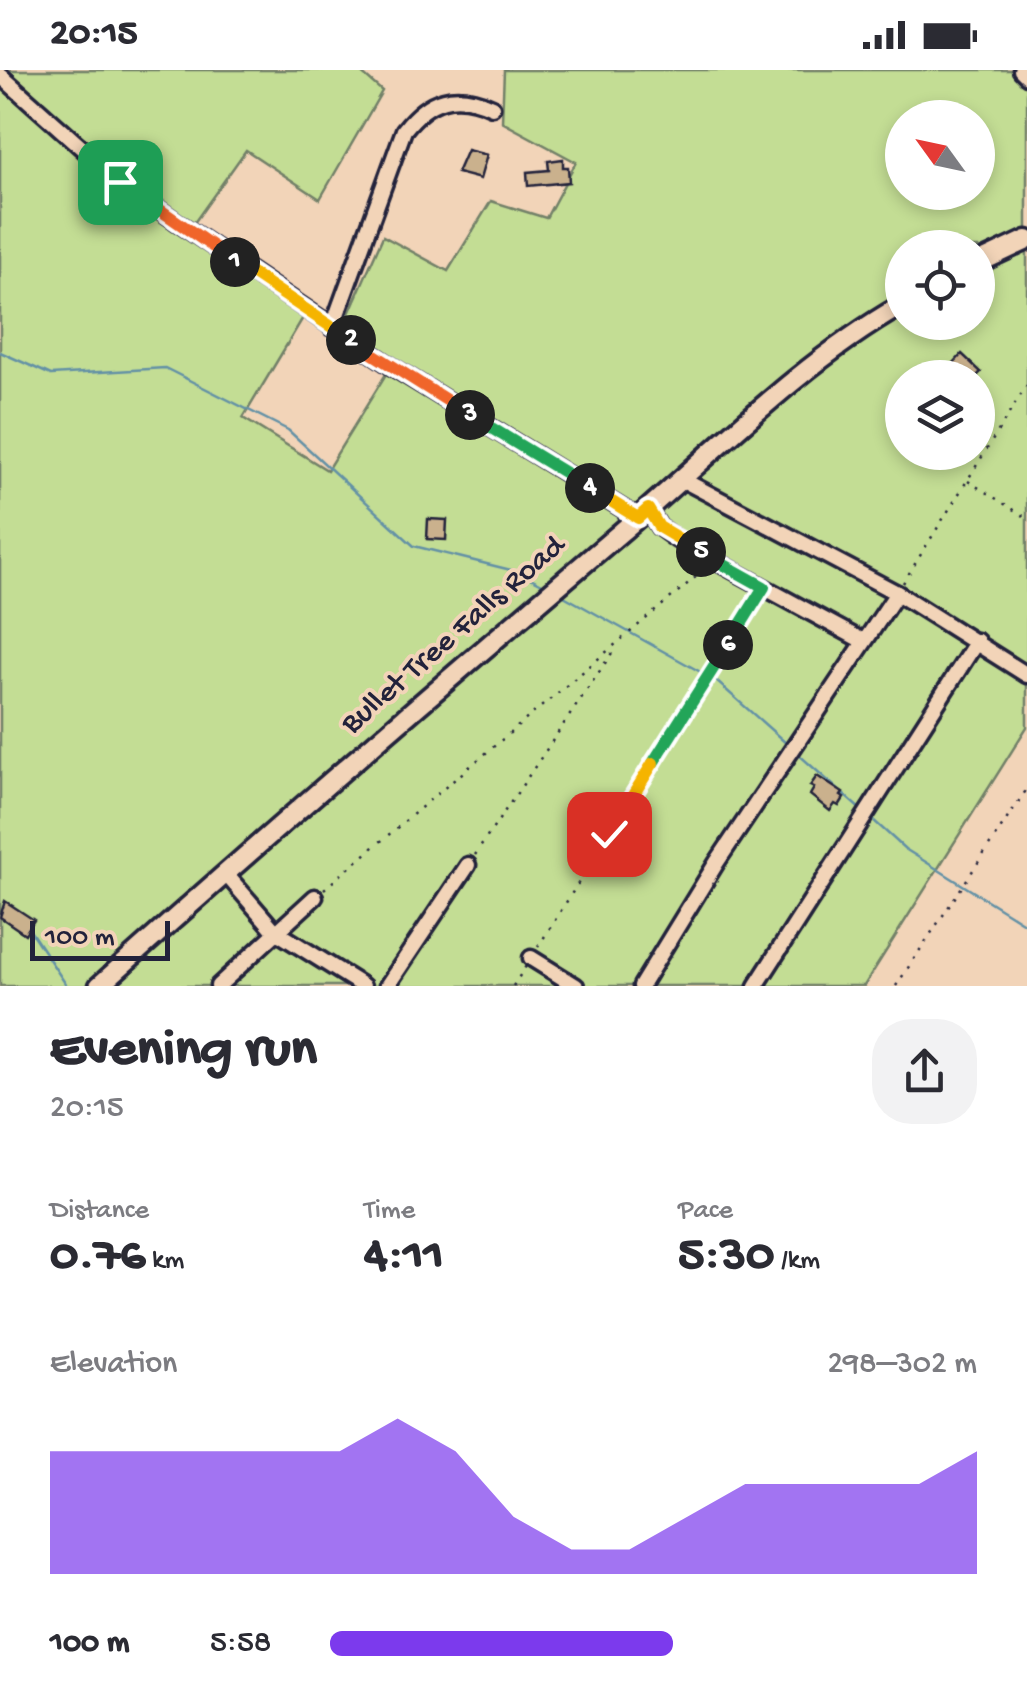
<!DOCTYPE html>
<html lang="en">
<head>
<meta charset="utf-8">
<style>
	body { margin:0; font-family:"Gochi Hand",sans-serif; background:#f2f2f3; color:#2b2b33; height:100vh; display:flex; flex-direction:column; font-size:38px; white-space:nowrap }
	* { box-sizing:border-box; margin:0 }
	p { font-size:32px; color:#7c7c81 }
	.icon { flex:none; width:55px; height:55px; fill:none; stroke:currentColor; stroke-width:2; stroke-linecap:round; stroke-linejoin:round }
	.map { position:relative; height:916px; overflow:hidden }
	.side { display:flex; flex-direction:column; background:#fff; flex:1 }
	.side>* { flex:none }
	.needle { width:65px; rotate:303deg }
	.controls { position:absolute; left:885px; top:30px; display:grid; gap:20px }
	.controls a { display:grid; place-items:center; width:110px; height:110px; border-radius:50%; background:#fff; box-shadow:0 5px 15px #0003; font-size:50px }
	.scale { position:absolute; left:30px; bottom:25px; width:140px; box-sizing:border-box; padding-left:10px; border:5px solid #22223b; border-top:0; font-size:28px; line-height:35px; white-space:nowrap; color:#22223b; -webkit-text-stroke:8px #f2d4b8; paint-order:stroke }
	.pin { position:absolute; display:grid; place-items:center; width:85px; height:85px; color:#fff; margin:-42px; border-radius:20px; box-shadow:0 5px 15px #0006 }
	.km { position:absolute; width:50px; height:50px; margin:-25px; border-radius:50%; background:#222; color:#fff; font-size:28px; line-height:50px; text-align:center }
	.round { display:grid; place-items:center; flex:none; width:105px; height:105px; border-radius:40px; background:#f2f2f3 }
	.head { display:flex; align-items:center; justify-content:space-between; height:170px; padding:0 50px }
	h1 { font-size:55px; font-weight:700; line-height:75px }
	.figures { display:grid; grid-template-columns:repeat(3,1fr); gap:15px; height:170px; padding:10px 50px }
	.figures div { display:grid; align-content:center }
	.figures b { font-size:50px; font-weight:700 }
	.figures small { font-size:28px; font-weight:400 }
	.figures p { font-size:28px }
	.chart { height:280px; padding:20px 50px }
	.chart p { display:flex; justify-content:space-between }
	.chart svg { width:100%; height:180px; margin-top:10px; fill:#7c3aed; opacity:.7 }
	ul { padding:0 50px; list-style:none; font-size:32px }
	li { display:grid; grid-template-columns:160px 120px 1fr; align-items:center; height:75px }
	li i { height:25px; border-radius:12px; background:#7c3aed }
	.status { display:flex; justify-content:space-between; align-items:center; height:70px; padding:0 50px; background:#fff; direction:ltr }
	.status svg { height:28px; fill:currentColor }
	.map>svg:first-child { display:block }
</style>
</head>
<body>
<div class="status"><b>20:15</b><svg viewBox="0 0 49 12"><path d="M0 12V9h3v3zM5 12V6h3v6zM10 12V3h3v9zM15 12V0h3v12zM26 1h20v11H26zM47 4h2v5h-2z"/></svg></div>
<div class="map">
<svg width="1027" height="916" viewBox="0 0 1027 916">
	<rect width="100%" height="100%" fill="#f2d4b8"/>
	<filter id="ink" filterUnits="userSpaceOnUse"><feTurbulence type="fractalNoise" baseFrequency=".01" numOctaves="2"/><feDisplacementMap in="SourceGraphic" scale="20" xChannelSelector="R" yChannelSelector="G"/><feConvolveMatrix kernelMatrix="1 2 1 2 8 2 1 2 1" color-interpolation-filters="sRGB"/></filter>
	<g filter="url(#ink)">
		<!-- green -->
		<path fill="#c3dd94" stroke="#728068" stroke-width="2.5" fill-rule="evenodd" d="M0,0h358l24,21 -62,108 -74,-49 -57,80 118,81 -64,107 84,52 64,-104 -51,-32 43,-98 65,35 43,-70 55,17 30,-56 -74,-40 2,-52h523v657l-163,259h-864zM902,48h76v74h-76zM902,178h76v74h-76zM902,308h76v74h-76z"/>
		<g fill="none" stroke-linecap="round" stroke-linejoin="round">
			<!-- stream -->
			<g stroke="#6391a6" stroke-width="2.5">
				<polyline points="0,282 51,305 165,298 288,360 414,476 519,502 546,516"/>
				<polyline points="562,525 715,610 787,674"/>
				<polyline points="797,683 862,741"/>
				<polyline points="872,749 905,779 1027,855"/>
				<polyline points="29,859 67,916"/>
			</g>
		</g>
		<!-- building -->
		<g fill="#cab18d" stroke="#22223b" stroke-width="2.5">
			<polygon points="467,80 487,85 480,109 457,103"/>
			<polygon points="563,89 563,97 568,97 569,112 528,116 527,102 549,100 548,91"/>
			<polygon points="962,284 981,302 975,308 966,308 953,294"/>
			<polygon points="428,449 447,450 446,470 427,469"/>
			<polygon points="817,706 843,723 841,726 844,728 839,736 835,734 830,741 810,725 814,718 810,716"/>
			<polygon points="5,831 34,850 25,864 0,847"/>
		</g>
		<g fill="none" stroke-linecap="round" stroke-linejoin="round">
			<defs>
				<g id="minor">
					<polyline points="1021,0 1027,6"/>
					<polyline points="0,5 120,112 177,152 391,296 638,448"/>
					<path d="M332,258l72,-198c25,-32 51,-40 88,-23"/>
					<polyline points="681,409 897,523 1027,605"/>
					<polyline points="648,439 659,457 677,470 863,571"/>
					<polyline points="225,803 275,861 363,916"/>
					<polyline points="531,888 576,916"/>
					<polyline points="218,916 315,827"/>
					<polyline points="387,916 468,795"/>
					<polyline points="641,916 717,792 897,523"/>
					<polyline points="756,916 977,571"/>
				</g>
				<g id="major">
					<polyline points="978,193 1027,170"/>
					<path d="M99,916c171,-154 346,-304 521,-453 92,-78 177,-168 282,-228"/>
				</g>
			</defs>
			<!-- minor casing -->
			<use href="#minor" stroke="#22223b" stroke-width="21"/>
			<!-- major casing -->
			<use href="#major" stroke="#22223b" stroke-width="25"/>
			<!-- path -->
			<g stroke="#22223b" stroke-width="2.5" stroke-dasharray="2.5 8" stroke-linecap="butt">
				<polyline points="968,411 1027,448"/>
				<polyline points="903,513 1027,315"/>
				<polyline points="475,785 616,577"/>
				<polyline points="324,819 704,500"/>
				<polyline points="538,877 758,528"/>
				<polyline points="513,916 526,896"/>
				<polyline points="896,916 1027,719"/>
			</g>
			<!-- minor -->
			<use href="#minor" stroke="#f2d4b8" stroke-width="14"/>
			<!-- major -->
			<use href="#major" stroke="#f2d4b8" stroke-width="18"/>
		</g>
	</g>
	<g fill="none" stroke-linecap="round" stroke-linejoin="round" filter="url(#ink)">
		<defs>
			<polyline id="split-1" points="120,112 235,192"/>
			<polyline id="split-2" points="235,192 351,270"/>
			<polyline id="split-3" points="351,270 470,345"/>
			<polyline id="split-4" points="470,345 590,418"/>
			<polyline id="split-5" points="590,418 638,448 648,439 659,457 701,482"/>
			<polyline id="split-6" points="701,482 764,517 728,575"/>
			<polyline id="split-7" points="653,693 728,575"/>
			<polyline id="split-8" points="609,764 653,693"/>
		</defs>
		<!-- split-1 casing -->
		<use href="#split-1" stroke="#fff" stroke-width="20"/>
		<!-- split-2 casing -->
		<use href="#split-2" stroke="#fff" stroke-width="20"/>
		<!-- split-3 casing -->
		<use href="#split-3" stroke="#fff" stroke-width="20"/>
		<!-- split-4 casing -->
		<use href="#split-4" stroke="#fff" stroke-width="20"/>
		<!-- split-5 casing -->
		<use href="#split-5" stroke="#fff" stroke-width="20"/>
		<!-- split-6 casing -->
		<use href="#split-6" stroke="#fff" stroke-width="20"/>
		<!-- split-7 casing -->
		<use href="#split-7" stroke="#fff" stroke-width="20"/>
		<!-- split-8 casing -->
		<use href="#split-8" stroke="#fff" stroke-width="20"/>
		<!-- split-1 -->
		<use href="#split-1" stroke="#f0652b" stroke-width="12"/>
		<!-- split-2 -->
		<use href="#split-2" stroke="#f5b400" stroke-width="12"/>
		<!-- split-3 -->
		<use href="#split-3" stroke="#f0652b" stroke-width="12"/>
		<!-- split-4 -->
		<use href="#split-4" stroke="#22a559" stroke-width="12"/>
		<!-- split-5 -->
		<use href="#split-5" stroke="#f5b400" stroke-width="12"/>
		<!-- split-6 -->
		<use href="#split-6" stroke="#22a559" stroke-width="12"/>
		<!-- split-7 -->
		<use href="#split-7" stroke="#22a559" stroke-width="12"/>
		<!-- split-8 -->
		<use href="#split-8" stroke="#f5b400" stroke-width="12"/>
	</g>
	<g text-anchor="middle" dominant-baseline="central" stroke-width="8" stroke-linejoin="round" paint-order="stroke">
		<!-- street labels -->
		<g font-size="32" fill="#22223b" stroke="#f2d4b8">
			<text transform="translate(454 566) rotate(-41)">Bullet Tree Falls Road</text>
		</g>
	</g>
</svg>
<div class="controls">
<a><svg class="needle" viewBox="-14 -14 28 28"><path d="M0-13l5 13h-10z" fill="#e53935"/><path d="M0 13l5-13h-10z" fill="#7c7c81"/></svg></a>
<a><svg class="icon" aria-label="locate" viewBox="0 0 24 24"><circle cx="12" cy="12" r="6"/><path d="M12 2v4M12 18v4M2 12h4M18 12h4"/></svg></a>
<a><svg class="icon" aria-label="layers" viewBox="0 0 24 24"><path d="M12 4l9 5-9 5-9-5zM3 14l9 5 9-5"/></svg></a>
</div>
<div class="scale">100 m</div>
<div class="pin" style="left:120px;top:112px;background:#1e9e55"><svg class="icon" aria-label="arrive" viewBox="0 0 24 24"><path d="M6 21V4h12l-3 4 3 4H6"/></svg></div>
<div class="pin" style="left:609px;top:764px;background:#d93025"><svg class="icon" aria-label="check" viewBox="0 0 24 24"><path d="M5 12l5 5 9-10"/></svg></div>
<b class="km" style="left:235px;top:192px">1</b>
<b class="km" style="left:351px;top:270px">2</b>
<b class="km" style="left:470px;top:345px">3</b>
<b class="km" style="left:590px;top:418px">4</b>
<b class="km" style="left:701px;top:482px">5</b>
<b class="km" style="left:728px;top:575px">6</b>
</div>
<section class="side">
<div class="head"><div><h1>Evening run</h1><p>20:15</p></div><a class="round"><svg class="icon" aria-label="share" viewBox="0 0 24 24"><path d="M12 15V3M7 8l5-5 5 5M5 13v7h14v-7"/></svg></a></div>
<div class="figures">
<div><p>Distance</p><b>0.76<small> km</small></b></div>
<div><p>Time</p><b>4:11</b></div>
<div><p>Pace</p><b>5:30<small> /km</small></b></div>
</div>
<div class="chart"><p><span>Elevation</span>298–302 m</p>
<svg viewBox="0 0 160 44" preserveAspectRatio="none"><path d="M0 44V14L10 14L20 14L30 14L40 14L50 14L60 6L70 14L80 30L90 38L100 38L110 30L120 22L130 22L140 22L150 22L160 14V44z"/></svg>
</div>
<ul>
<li><b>100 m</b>5:58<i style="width:53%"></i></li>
</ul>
</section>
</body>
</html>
